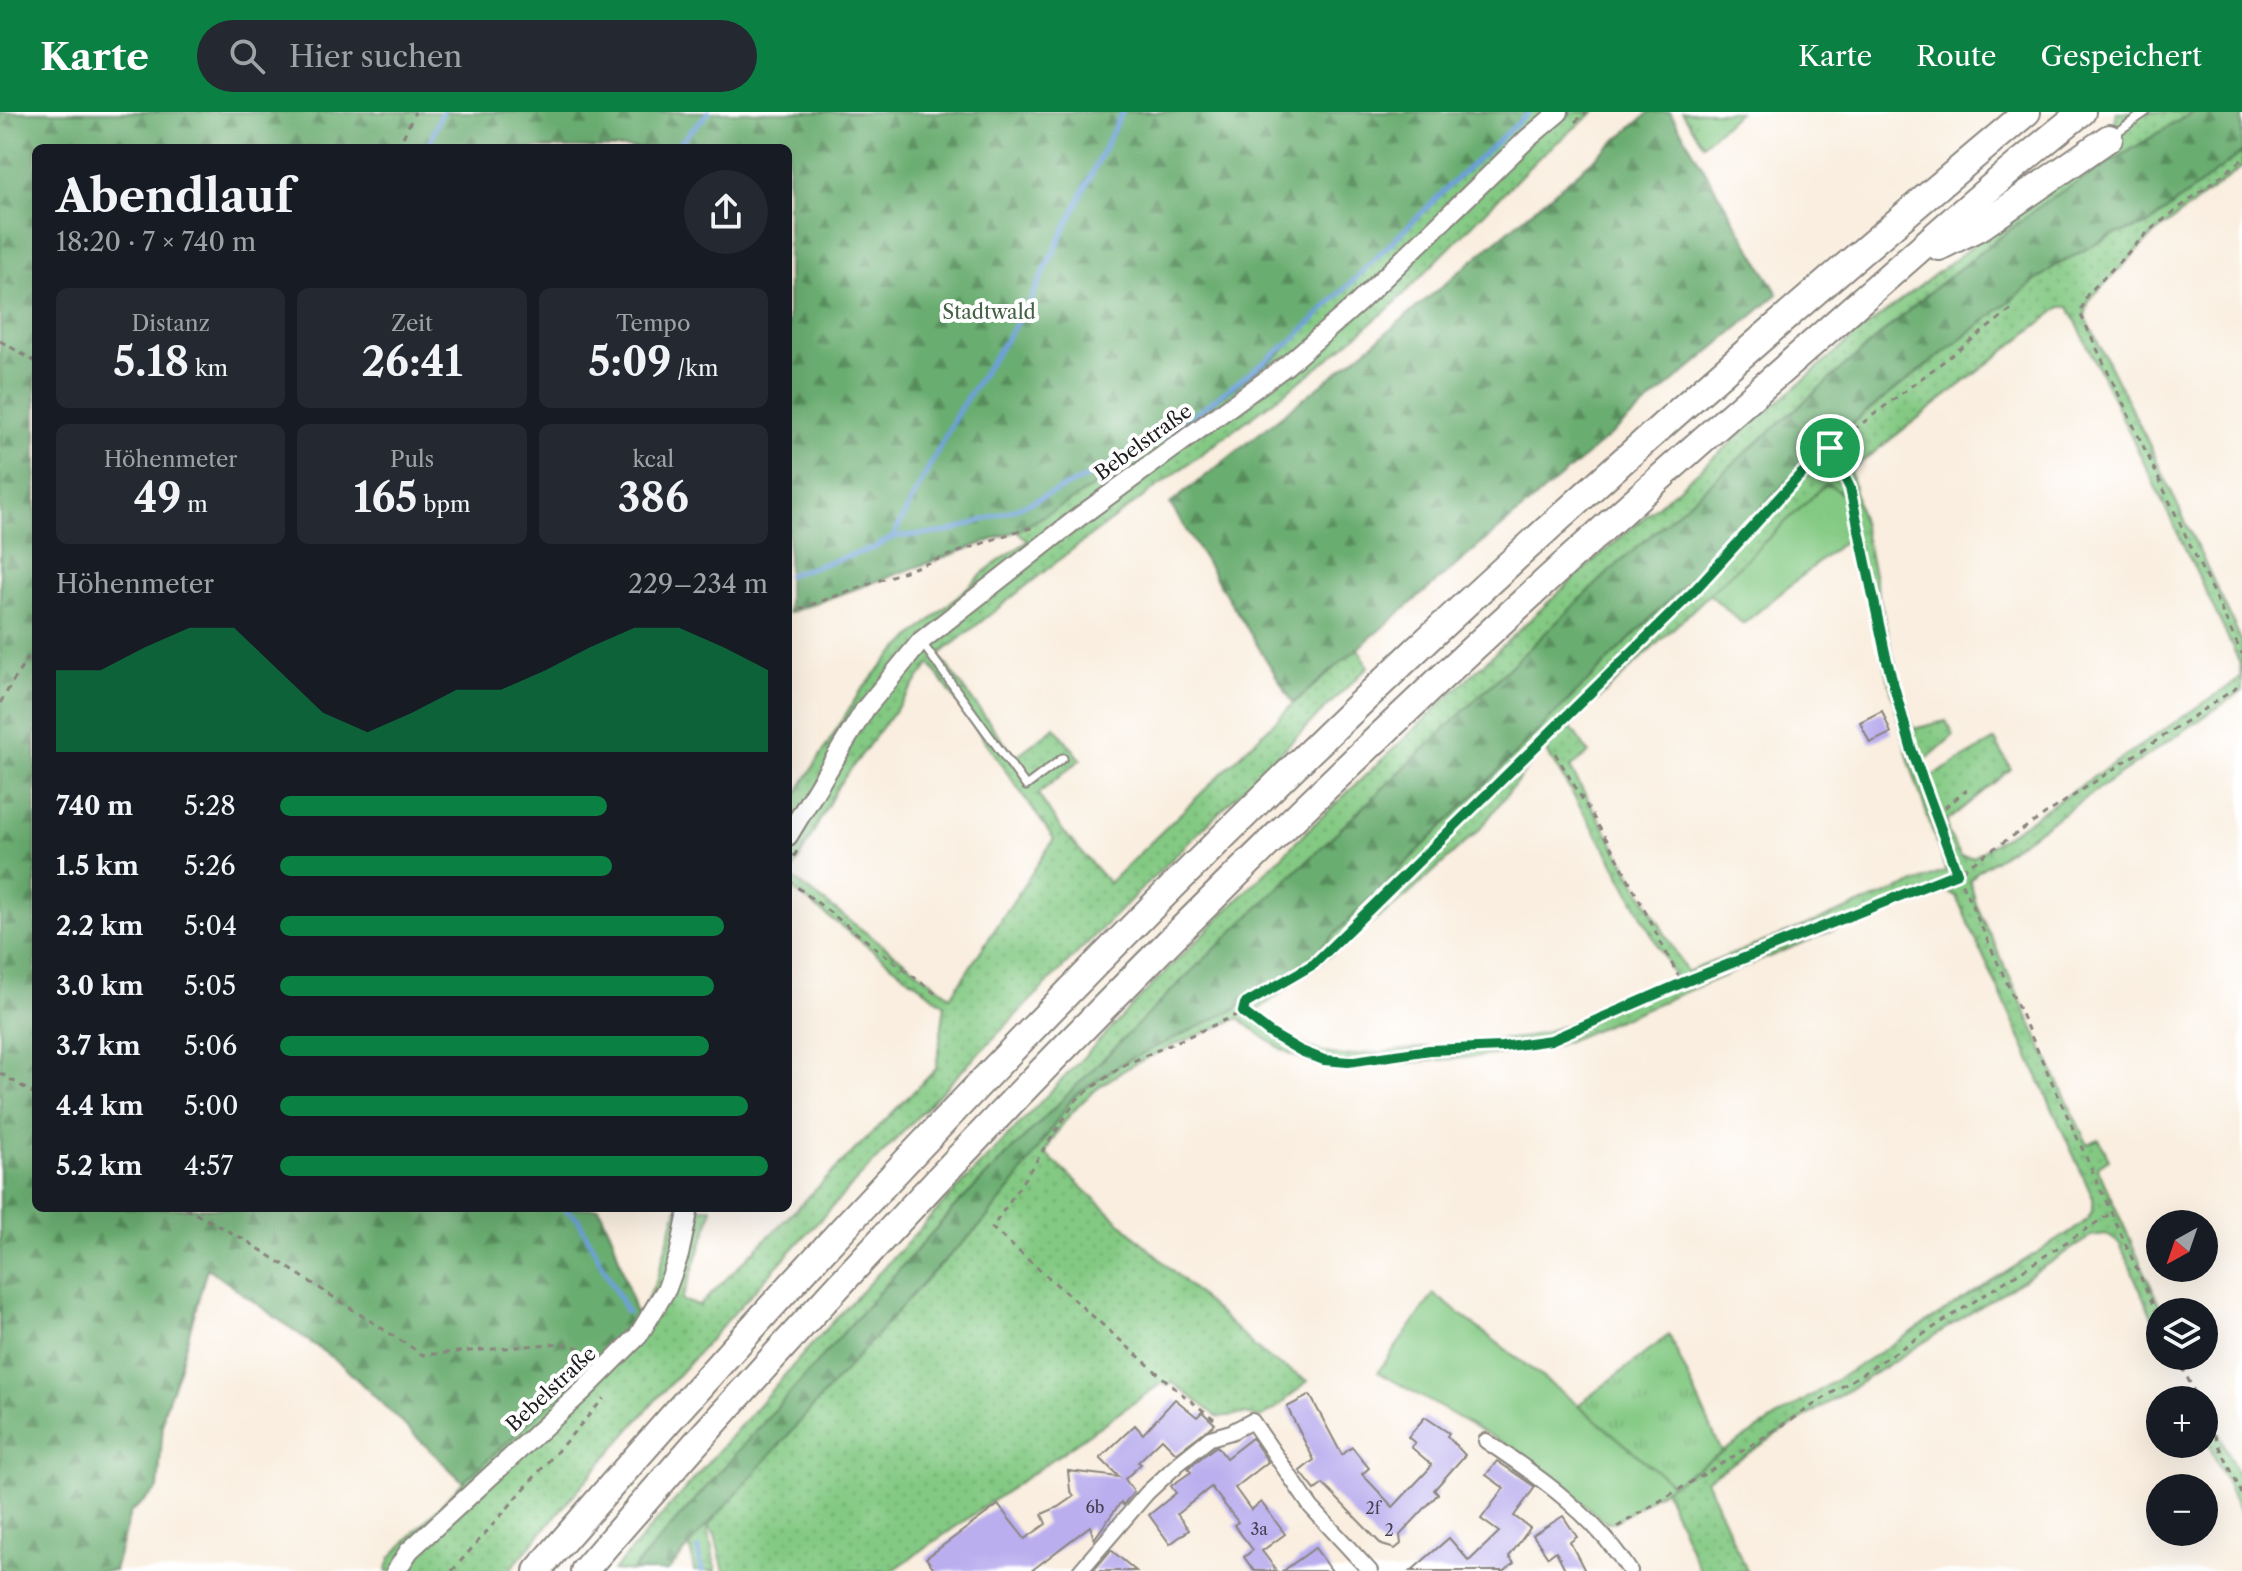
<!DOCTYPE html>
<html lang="de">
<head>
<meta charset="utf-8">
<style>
	body { margin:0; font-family:"Libre Caslon Text",serif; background:#242831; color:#f1f3f6; height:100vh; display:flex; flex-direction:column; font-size:30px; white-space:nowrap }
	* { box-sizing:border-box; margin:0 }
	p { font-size:26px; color:#9ea1a6 }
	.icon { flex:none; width:44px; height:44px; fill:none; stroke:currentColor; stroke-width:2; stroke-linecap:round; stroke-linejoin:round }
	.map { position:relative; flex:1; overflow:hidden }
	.sheet { position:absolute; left:32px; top:32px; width:760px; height:1068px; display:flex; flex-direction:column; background:#171b24; border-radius:12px; box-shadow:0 8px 32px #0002 }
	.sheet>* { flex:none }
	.needle { width:52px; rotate:220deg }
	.fabs { position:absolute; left:2146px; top:1098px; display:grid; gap:16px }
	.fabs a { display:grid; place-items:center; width:72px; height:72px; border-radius:50%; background:#171b24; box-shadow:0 8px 32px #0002; font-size:40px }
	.pin { position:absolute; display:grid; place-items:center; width:68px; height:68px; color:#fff; margin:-34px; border:4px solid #fff; border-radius:50%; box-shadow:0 2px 8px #0007 }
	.round { display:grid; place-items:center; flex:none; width:84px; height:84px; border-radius:42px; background:#242831 }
	.head { display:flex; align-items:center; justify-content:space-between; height:136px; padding:0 24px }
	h1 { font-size:44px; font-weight:700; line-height:60px }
	.metrics { display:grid; grid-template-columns:repeat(3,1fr); gap:12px; height:136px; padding:8px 24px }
	.metrics div { display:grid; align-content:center; border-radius:12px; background:#242831; text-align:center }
	.metrics b { font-size:40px; font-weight:700 }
	.metrics small { font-size:22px; font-weight:400 }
	.metrics p { font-size:22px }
	.chart { height:224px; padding:16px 24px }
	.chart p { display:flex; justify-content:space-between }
	.chart svg { width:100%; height:144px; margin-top:8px; fill:#0b8043; opacity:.7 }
	ul { padding:0 24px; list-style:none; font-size:26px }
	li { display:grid; grid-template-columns:128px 96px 1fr; align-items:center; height:60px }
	li i { height:20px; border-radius:10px; background:#0b8043 }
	header { display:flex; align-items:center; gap:48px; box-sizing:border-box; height:112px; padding:0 40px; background:#0b8043; color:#fff }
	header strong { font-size:38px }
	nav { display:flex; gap:44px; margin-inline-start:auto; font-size:28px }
	.search { width:560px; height:72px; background:#242831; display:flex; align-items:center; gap:20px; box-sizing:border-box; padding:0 28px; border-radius:44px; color:#9ea1a6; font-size:30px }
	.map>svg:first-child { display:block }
</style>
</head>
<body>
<header>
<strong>Karte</strong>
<div class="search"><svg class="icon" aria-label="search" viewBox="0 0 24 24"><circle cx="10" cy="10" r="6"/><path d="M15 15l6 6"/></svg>Hier suchen</div>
<nav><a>Karte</a><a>Route</a><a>Gespeichert</a></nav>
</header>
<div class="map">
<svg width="2242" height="1459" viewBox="0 0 2242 1459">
	<defs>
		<pattern id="grass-dots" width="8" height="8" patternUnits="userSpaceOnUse" patternTransform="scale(2)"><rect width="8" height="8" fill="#83c983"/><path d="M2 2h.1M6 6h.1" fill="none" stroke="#71ac71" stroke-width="1.8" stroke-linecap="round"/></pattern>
		<pattern id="forest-firs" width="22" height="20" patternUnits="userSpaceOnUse" patternTransform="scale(2)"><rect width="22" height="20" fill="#6aad71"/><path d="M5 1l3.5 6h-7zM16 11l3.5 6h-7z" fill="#568c5c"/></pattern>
		<pattern id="wetland-marsh" width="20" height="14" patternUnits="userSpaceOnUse" patternTransform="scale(2)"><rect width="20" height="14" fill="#83c983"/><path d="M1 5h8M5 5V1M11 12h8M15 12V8" fill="none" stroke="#71ac71"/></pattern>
		<pattern id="park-tufts" width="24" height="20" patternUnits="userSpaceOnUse" patternTransform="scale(2)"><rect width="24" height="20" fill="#83c983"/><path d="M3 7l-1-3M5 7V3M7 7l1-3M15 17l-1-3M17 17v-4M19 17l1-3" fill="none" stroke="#71ac71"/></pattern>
	</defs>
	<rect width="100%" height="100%" fill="#fff"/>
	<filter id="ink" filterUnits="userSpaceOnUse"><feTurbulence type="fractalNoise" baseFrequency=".0125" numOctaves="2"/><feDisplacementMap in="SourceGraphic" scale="16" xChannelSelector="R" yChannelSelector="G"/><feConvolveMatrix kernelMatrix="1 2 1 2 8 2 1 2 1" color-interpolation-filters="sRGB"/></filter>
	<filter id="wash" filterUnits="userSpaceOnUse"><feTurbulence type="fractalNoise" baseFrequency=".006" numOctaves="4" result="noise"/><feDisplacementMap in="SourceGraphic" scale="32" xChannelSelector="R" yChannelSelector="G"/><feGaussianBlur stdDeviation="1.8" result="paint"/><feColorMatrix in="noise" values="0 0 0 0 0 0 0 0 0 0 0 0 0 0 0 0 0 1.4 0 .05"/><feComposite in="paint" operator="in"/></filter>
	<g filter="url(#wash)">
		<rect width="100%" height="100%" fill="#f9eedf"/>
		<!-- grass -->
		<g fill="url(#grass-dots)" stroke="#507250" stroke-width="2" fill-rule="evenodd">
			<path d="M1530,0h64l-56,46 -144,146 -79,66 -246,182 -130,103 76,102 40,-30 26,32 -43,35 23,35 48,54 184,-179 65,-56 10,19c-229,222 -457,448 -670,686 -65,71 -127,145 -189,218h-123l5,-14 72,-75 112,-101 62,-63 19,-36 21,-74h35l-5,21 -25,71 17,6 237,-237 9,-64 -157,-119v-78l71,-115 32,-37 98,-88 39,-27 -11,-10 60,-34 102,-69 101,-74 140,-140zM930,552l124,175 -103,157 -161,-120 48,-90z"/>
			<polygon points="2116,0 2193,0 2045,90 1932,178 953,1097 632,1459 613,1459 804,1241 941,1094 1162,863 1311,715 1575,465 1856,223 2033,87 2113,33"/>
			<path d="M2242,40v15l-91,70 -62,63 -4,16 63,126 94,200v49l-265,181 -7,8 6,24 111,240 12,-5 10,20 -12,8 66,145h-3v23l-40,-91 -14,-10 -14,2 -386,244 41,91h-47l-36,-82 396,-251c17,-11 36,-18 33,-40l-137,-302 -14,-7 -17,3 -379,158 -206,19c-41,-5 -70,-25 -101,-51 -77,34 -154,54 -194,135l221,204 42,24 -35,30 -12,7 -15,-4 -28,3 -45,-34 -6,3 -5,-3 -270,188h-168l-9,-35 -8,-12 221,-247 53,-52 35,-44 57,-84 47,-33 120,-57 71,-49 513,-513 231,-179 55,-30 39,-12zM2061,195h8l170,354 2,17 -258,173 -10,6h-12l-13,-25 -1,-11 64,-52 -16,-29 -68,39 -5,-16 32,-28 -8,-14 -33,8 -21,-77 -42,-181zM1825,373l14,5 5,11 65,260 37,110 -259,101 -117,-204 19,-15 -19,-27zM1544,635l67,111 65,122 -106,44 -42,13 -184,19c-35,-3 -64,-22 -91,-42l154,-118 73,-67z"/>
			<polygon points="2204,1289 2242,1372 2242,1405 2204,1322"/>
		</g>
		<!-- forest -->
		<g fill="url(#forest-firs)" stroke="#436446" stroke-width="2">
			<polygon points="0,0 1530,0 1420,102 1280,242 1179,316 1077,385 1017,419 788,501 788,36 36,36 36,1096 599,1096 613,1126 637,1206 575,1269 463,1370 342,1253 207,1156 178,1261 164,1299 158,1377 130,1401 114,1459 0,1459"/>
			<polygon points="1650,0 1670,0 1778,182 1293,591 1170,392 1380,226"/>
			<polygon points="2193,0 2242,0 2242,40 2149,112 2110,124 2055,154 1824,333 1311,846 1240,895 1120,952 1073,985 1016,1069 981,1113 928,1165 668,1459 632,1459 953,1097 1174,876 1610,459 1932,178 2045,90"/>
		</g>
		<!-- wetland -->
		<polygon fill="url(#wetland-marsh)" stroke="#507250" stroke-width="2" points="707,1412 716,1459 694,1459 690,1434"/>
		<!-- park -->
		<g fill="url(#park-tufts)" stroke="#507250" stroke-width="2">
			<polygon points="1682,0 1739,0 1703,32"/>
			<polygon points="1669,1223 1722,1340 1672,1372 1578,1293"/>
		</g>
		<!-- garden -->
		<g fill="#83c983" stroke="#507250" stroke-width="2">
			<path d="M1825,373c22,0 23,32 28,49l-110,90 -34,-30z"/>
			<polygon points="1434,1182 1578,1293 1672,1372 1615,1410 1605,1410 1524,1343 1378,1260"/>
		</g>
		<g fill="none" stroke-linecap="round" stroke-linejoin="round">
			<!-- stream -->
			<g stroke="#6da0d8" stroke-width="5">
				<polyline points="428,36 442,0"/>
				<polyline points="675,36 709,0"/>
				<polyline points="893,425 948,420 1013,398 1081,368 1162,327 1292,229 1458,65 1530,0"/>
				<polyline points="788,463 874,436 893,425 959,298 1026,197 1122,0"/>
				<polyline points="564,1096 578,1107 627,1200"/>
				<polyline points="698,1437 702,1459"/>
			</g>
		</g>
		<g id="blocks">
			<!-- building -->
			<g fill="#baaeee">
				<polygon points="1882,599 1891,621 1870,631 1860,610"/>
				<polygon points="1310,1283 1342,1343 1352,1335 1369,1356 1362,1362 1393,1395 1430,1356 1431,1352 1411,1335 1415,1331 1408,1325 1425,1305 1449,1321 1447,1324 1465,1343 1434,1378 1438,1382 1400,1423 1401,1432 1395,1437 1382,1433 1323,1372 1315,1378 1300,1359 1314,1348 1287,1295"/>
				<polygon points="1175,1287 1197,1305 1202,1300 1215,1312 1176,1341 1162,1327 1138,1350 1141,1352 1125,1367 1134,1380 1123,1393 1121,1390 1094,1427 1090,1414 1031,1459 936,1459 926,1446 998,1393 1025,1427 1046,1412 1042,1402 1058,1395 1074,1384 1070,1378 1068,1359 1119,1365 1100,1346 1135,1313 1143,1322"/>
				<polygon points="1252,1326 1268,1350 1235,1376 1251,1398 1261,1390 1285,1422 1262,1439 1277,1459 1254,1459 1244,1445 1253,1438 1234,1413 1238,1410 1211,1375 1177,1402 1189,1418 1170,1432 1149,1403 1176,1381 1171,1374 1191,1360 1188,1356 1215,1335 1217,1334 1226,1346"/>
				<polygon points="1497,1349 1535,1375 1514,1404 1530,1416 1509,1445 1514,1451 1505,1459 1411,1459 1449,1426 1469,1449 1499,1420 1481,1407 1504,1376 1486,1363"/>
				<polygon points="1563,1404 1577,1425 1570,1430 1585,1459 1566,1459 1556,1439 1548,1445 1533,1423"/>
				<polygon points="1315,1436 1332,1459 1283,1459"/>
				<polygon points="1111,1438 1136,1459 1093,1459"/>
			</g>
		</g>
	</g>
	<g filter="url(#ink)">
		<use href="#blocks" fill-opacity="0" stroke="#8a857e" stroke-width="2"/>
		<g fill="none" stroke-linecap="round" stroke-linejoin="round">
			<defs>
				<g id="service">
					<polyline points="2114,22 2146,0"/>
					<polyline points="922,531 1026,674 1063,646"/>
				</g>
				<g id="minor">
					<path d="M1486,1329c54,36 108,74 144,130"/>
					<polyline points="1080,1459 1147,1381 1179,1351 1210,1326 1231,1320 1252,1309 1311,1395 1370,1459"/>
				</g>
				<g id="tertiary">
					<polyline points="788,724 865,597 921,529 1079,405 1287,253 1358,191 1527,27 1559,0"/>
					<polyline points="396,1459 409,1439 585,1277 638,1224 667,1176 679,1143 689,1096"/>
				</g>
				<g id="motorway">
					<polyline points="1939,135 1983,113 2109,26"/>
					<path d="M537,1459c276,-320 569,-628 876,-918 199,-187 405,-366 614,-541"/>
					<path d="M584,1459c367,-425 764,-823 1187,-1191 103,-90 204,-183 311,-268"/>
				</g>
			</defs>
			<!-- service casing -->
			<use href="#service" stroke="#8a857e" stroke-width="11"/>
			<!-- minor casing -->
			<use href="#minor" stroke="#8a857e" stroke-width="18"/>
			<!-- tertiary casing -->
			<use href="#tertiary" stroke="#8a857e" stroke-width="22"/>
			<!-- motorway casing -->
			<use href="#motorway" stroke="#8a857e" stroke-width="30"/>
			<!-- path -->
			<g stroke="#8a857e" stroke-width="3" stroke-dasharray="6 6" stroke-linecap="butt">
				<polyline points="1575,10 1587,0"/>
				<polyline points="398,36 415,0"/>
				<polyline points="2242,48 2150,118 2087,183 2080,201 2242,542"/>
				<polyline points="2011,198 1830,336 1850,376 1886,545 1911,636 1957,761 2160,1208"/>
				<polyline points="0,229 36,250"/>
				<polyline points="788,501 1017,419 1036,415"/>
				<polyline points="0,591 36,532"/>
				<polyline points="1555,641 1617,745 1682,871"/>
				<polyline points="1935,703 1967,678"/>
				<polyline points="788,755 797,739"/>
				<polyline points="788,768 937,883"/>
				<polyline points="1243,900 1245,892 1314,852 1694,479 1798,365 1830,336"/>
				<polyline points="0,961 36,983"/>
				<polyline points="185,1096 247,1129 423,1243 563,1231 597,1241"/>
				<polyline points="2177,1244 2198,1288"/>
				<polyline points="2204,1301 2242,1382"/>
				<polyline points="1214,1307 1177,1278 992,1116 1077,987 1122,954 1243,900 1270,921 1301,939 1324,948 1348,950 1430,938 1502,935 1551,928 1682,871 1957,761 2242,572"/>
				<polyline points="1617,1415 1731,1346 2110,1102"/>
				<polyline points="452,1459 604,1286"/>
			</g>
			<!-- service -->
			<use href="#service" stroke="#fff" stroke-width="7"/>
			<!-- minor -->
			<use href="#minor" stroke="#fff" stroke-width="14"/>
			<!-- tertiary -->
			<use href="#tertiary" stroke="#fff" stroke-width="18"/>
			<!-- motorway -->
			<use href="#motorway" stroke="#fff" stroke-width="26"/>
		</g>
	</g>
	<g fill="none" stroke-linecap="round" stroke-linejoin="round" filter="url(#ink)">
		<defs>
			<polygon id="route" points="1830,336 1850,376 1886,545 1911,636 1957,761 1682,871 1551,928 1502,935 1430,938 1348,950 1324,948 1301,939 1270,921 1243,900 1245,892 1314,852 1694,479 1798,365"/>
		</defs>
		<!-- route casing -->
		<use href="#route" stroke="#fff" stroke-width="16"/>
		<!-- route -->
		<use href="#route" stroke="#0b8043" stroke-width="10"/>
	</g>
	<g text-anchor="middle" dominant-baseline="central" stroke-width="8" stroke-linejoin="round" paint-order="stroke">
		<!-- number labels -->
		<g font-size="16" fill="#444050">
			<text x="1095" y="1395">6b</text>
			<text x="1373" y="1396">2f</text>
			<text x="1259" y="1417">3a</text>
			<text x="1389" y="1418">2</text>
		</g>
		<!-- park labels -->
		<g font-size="20" fill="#456145" stroke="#fff">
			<text x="989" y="200">Stadtwald</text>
		</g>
		<!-- street labels -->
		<g font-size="20" fill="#1c1c1c" stroke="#fff">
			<text transform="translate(1143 330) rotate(-36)">Bebelstraße</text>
			<text transform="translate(551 1277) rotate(-43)">Bebelstraße</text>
		</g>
	</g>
</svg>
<div class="fabs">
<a><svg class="needle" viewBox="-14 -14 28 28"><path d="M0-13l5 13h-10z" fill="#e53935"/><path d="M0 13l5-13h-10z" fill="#9ea1a6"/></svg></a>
<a><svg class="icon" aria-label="layers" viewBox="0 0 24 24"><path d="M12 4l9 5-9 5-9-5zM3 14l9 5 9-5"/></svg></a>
<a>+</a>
<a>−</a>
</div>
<div class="pin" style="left:1830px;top:336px;background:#1e9e55"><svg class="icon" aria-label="arrive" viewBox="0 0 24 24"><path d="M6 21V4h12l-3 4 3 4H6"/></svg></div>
<section class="sheet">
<div class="head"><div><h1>Abendlauf</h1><p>18:20 · 7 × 740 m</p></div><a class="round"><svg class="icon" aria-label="share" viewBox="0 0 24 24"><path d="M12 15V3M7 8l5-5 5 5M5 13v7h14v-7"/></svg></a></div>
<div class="metrics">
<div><p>Distanz</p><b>5.18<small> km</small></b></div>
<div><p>Zeit</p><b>26:41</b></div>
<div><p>Tempo</p><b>5:09<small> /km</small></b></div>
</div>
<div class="metrics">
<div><p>Höhenmeter</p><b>49<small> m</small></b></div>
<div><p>Puls</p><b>165<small> bpm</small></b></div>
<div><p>kcal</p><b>386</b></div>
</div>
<div class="chart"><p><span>Höhenmeter</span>229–234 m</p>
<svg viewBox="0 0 160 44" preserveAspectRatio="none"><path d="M0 44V19L10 19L20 12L30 6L40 6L50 19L60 32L70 38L80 32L90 25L100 25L110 19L120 12L130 6L140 6L150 12L160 19V44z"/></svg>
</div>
<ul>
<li><b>740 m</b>5:28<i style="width:67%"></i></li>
<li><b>1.5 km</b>5:26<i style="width:68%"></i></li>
<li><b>2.2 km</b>5:04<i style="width:91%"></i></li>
<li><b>3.0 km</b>5:05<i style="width:89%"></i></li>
<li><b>3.7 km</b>5:06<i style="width:88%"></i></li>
<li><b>4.4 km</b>5:00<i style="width:96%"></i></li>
<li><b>5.2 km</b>4:57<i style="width:100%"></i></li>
</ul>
</section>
</div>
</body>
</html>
